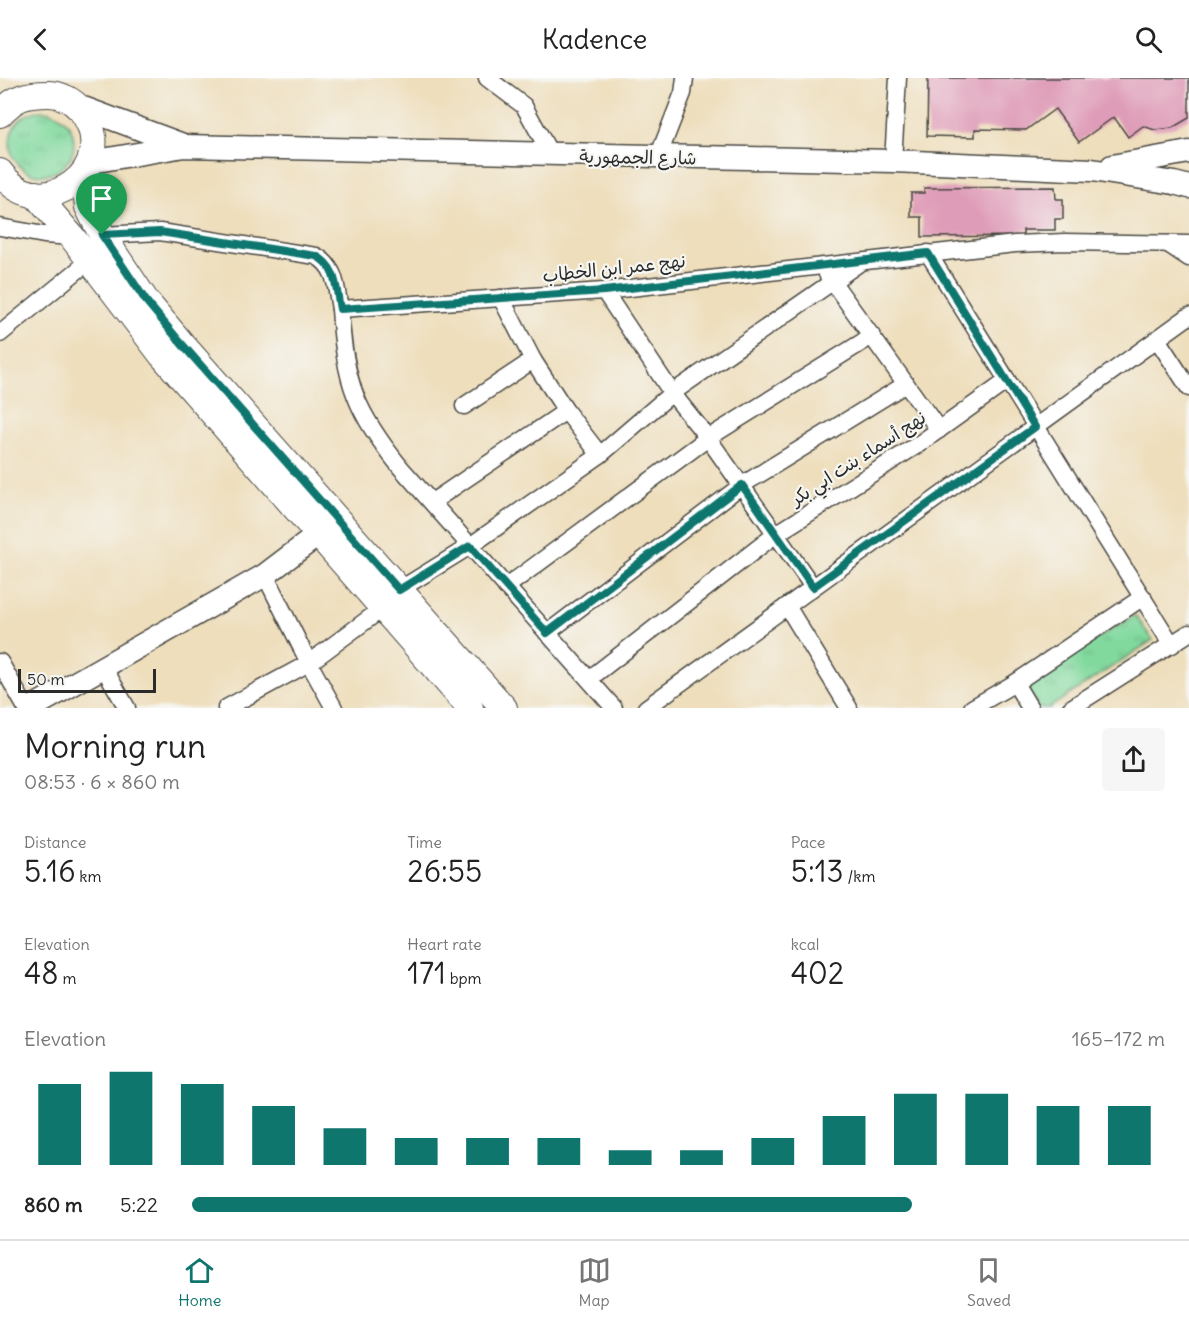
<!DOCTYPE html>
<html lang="en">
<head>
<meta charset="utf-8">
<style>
	body { margin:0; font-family:Delius,"Playpen Sans Arabic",sans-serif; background:#f6f6f6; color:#222; height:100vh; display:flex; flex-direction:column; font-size:22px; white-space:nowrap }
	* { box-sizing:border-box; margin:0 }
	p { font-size:20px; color:#767676 }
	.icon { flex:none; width:33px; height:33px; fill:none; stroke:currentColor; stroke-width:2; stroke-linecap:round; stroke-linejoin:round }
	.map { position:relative; height:630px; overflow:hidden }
	.details { display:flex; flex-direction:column; background:#fff; flex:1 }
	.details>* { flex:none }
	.scale { position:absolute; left:18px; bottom:15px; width:138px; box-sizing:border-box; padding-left:6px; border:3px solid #2b2b2b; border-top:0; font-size:16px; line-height:21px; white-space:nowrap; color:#2b2b2b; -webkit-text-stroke:4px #f6f6f2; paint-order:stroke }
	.pin { position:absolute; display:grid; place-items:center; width:51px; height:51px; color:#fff; margin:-62px -26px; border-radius:50% 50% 50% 0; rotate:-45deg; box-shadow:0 0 6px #0007 }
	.pin .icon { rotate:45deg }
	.round { display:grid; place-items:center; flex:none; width:63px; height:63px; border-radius:6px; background:#f6f6f6 }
	.overview { display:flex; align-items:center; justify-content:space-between; height:102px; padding:0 24px }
	h1 { font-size:33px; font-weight:600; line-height:45px }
	.stats { display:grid; grid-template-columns:repeat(3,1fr); gap:9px; height:102px; padding:6px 24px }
	.stats div { display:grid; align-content:center }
	.stats b { font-size:30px; font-weight:600 }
	.stats small { font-size:16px; font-weight:400 }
	.stats p { font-size:16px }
	.chart { height:168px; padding:12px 24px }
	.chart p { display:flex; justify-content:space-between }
	.chart svg { width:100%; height:108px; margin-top:6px; stroke:#0f766e; stroke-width:6 }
	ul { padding:0 24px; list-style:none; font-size:20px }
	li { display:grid; grid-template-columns:96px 72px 1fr; align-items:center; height:45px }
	li i { height:15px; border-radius:8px; background:#0f766e }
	header { display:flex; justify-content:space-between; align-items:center; height:78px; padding:0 24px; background:#fff; font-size:27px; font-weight:600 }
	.tabs { display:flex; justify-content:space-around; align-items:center; height:84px; border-top:2px solid #e0e0e0; background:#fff; font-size:16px; color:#767676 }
	.tabs a { display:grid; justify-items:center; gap:3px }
	.tabs .active { color:#0f766e }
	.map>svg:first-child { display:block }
</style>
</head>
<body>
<header><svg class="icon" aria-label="back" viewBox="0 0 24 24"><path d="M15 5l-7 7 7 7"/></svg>Kadence<svg class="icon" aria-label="search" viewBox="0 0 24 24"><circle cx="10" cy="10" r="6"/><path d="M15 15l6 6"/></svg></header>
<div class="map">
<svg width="1189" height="630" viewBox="0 0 1189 630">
	<defs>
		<pattern id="grass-tufts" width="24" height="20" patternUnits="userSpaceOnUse" patternTransform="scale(1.5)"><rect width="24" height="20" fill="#81d99e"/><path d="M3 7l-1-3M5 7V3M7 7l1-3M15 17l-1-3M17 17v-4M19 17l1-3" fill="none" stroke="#70ba88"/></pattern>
	</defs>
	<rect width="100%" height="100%" fill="#f6f6f2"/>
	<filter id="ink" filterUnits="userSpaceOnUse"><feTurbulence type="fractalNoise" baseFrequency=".0167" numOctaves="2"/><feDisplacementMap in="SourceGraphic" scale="12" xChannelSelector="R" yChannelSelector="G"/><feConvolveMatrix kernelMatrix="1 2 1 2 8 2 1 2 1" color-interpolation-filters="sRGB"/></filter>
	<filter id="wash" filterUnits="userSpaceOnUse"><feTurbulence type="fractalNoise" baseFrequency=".008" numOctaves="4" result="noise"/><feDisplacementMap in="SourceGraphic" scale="24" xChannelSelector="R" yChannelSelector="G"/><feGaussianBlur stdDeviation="1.35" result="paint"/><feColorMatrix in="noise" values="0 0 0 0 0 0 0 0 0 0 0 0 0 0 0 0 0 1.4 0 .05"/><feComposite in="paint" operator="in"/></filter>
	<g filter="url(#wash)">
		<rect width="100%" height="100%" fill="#eedebc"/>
		<!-- grass -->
		<g fill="url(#grass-tufts)" stroke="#568264" stroke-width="1.5">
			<circle cx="42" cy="65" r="32"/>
			<polygon points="1135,537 1153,562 1049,630 1038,630 1022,607"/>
		</g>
		<g id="blocks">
			<!-- building -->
			<g fill="#df9cb8">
				<polygon points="928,0 1189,0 1189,40 1172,50 1155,52 1143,48 1128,59 1114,39 1079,64 1055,31 1026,52 975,51 975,59 927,58"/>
				<polygon points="1055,109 1056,121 1063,121 1063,141 1055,141 1055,152 1023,152 1023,158 922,159 922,139 911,139 911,115 924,115 924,110"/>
			</g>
		</g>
	</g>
	<g filter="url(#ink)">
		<use href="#blocks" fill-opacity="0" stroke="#484641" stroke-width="1.5"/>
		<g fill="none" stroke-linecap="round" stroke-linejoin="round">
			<defs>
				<g id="street">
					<polyline points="487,0 524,28 551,77"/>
					<polyline points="658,79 683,15 685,0"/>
					<polyline points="893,83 898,0"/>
					<polyline points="0,149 44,157 72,159"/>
					<path d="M102,157l58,-3 156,24c21,11 20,33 24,53l264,-18 411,-47 50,-2 124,2"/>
					<polyline points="1168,166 1189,180"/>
					<polyline points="928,175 1172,567"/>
					<polyline points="827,196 939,352"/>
					<polyline points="604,213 672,315 708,360 813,509"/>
					<polyline points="501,220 533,282 566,333 600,377"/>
					<path d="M340,231c5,74 15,102 61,159l213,240"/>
					<polyline points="0,256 89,183"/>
					<polyline points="1157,261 1189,310"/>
					<polyline points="464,328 533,282"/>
					<polyline points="432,424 566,333"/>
					<polyline points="265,497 309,585 334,630"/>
					<polyline points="506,509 708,360 872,258"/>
					<polyline points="399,512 470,468 600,377 672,315 858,186"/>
					<polyline points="787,528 849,630"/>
					<polyline points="547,555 742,407 906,306"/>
					<polyline points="0,584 26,630"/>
					<polyline points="104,590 127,630"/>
					<polyline points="589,601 776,456 919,366 1007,303"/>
					<polyline points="1015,605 1030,630"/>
					<polyline points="226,630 309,585 383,530"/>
					<polyline points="646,630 1189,238"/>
					<polyline points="972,630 1015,605 1143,519"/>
					<polyline points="1071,630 1189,555"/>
				</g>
				<g id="secondary">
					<polyline points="78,28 183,67"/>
					<polyline points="91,84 184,68 893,83 1092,92 1174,105 1189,109"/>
					<polyline points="1112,88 1189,74"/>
					<polyline points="31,630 265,497 319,456"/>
				</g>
				<g id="primary">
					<path d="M0,36c15,-17 26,-20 49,-20 12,0 24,7 32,16 44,57 -40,119 -81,62"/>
					<polyline points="84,95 88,129 102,157 146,223 181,265 504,630"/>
					<polyline points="35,116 72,159 162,277 470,630"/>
				</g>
			</defs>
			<!-- street casing -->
			<use href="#street" stroke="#484641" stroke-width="19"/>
			<!-- secondary casing -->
			<use href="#secondary" stroke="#484641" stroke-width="25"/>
			<!-- primary casing -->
			<use href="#primary" stroke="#484641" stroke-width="28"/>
			<!-- street -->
			<use href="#street" stroke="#fff" stroke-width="16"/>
			<!-- secondary -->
			<use href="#secondary" stroke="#fff" stroke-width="22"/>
			<!-- primary -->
			<use href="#primary" stroke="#fff" stroke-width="26"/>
		</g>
	</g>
	<g fill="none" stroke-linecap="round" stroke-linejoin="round" filter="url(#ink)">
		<defs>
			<path id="route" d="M160,154l156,24c21,10 20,33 24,53l264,-18 324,-38 107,174 -222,160 -71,-102 -195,148 -77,-87 -71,44 -218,-247 -35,-42 -44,-66z"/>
		</defs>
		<!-- route casing -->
		<use href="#route" stroke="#fff" stroke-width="12"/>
		<!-- route -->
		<use href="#route" stroke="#0f766e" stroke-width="8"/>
	</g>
	<g text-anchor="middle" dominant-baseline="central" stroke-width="4.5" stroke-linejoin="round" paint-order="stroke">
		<!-- street labels -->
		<g font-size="18" fill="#2b2b2b" stroke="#f6f6f2">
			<text transform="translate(638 79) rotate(1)">شارع الجمهورية</text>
			<text transform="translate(614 190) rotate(-6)">نهج عمر ابن الخطاب</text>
			<text transform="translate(858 380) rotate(-33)">نهج أسماء بنت ابي بكر</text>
		</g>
	</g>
</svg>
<div class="scale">50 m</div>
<div class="pin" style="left:102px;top:157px;background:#1e9e55"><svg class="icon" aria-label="arrive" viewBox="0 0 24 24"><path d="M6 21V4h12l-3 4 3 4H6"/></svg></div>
</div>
<section class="details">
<div class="overview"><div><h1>Morning run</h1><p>08:53 · 6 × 860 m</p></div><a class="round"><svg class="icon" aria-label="share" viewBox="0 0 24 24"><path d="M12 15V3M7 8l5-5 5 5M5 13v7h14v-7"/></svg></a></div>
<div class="stats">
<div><p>Distance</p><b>5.16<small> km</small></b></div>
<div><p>Time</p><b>26:55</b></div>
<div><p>Pace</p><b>5:13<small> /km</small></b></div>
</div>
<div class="stats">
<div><p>Elevation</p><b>48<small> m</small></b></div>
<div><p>Heart rate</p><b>171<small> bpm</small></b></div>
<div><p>kcal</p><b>402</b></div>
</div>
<div class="chart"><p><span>Elevation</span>165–172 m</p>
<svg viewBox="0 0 160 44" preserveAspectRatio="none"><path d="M5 44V11M15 44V6M25 44V11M35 44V20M45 44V29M55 44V33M65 44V33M75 44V33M85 44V38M95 44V38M105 44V33M115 44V24M125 44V15M135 44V15M145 44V20M155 44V20"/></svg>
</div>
<ul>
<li><b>860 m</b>5:22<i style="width:74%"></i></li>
</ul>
</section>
<nav class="tabs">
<a class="active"><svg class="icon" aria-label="home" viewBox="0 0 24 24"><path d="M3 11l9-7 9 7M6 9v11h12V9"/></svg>Home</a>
<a><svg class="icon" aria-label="map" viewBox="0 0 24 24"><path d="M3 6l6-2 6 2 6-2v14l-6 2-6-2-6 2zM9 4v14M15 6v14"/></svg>Map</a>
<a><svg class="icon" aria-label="saved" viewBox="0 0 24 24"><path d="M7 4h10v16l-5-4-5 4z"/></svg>Saved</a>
</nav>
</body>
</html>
